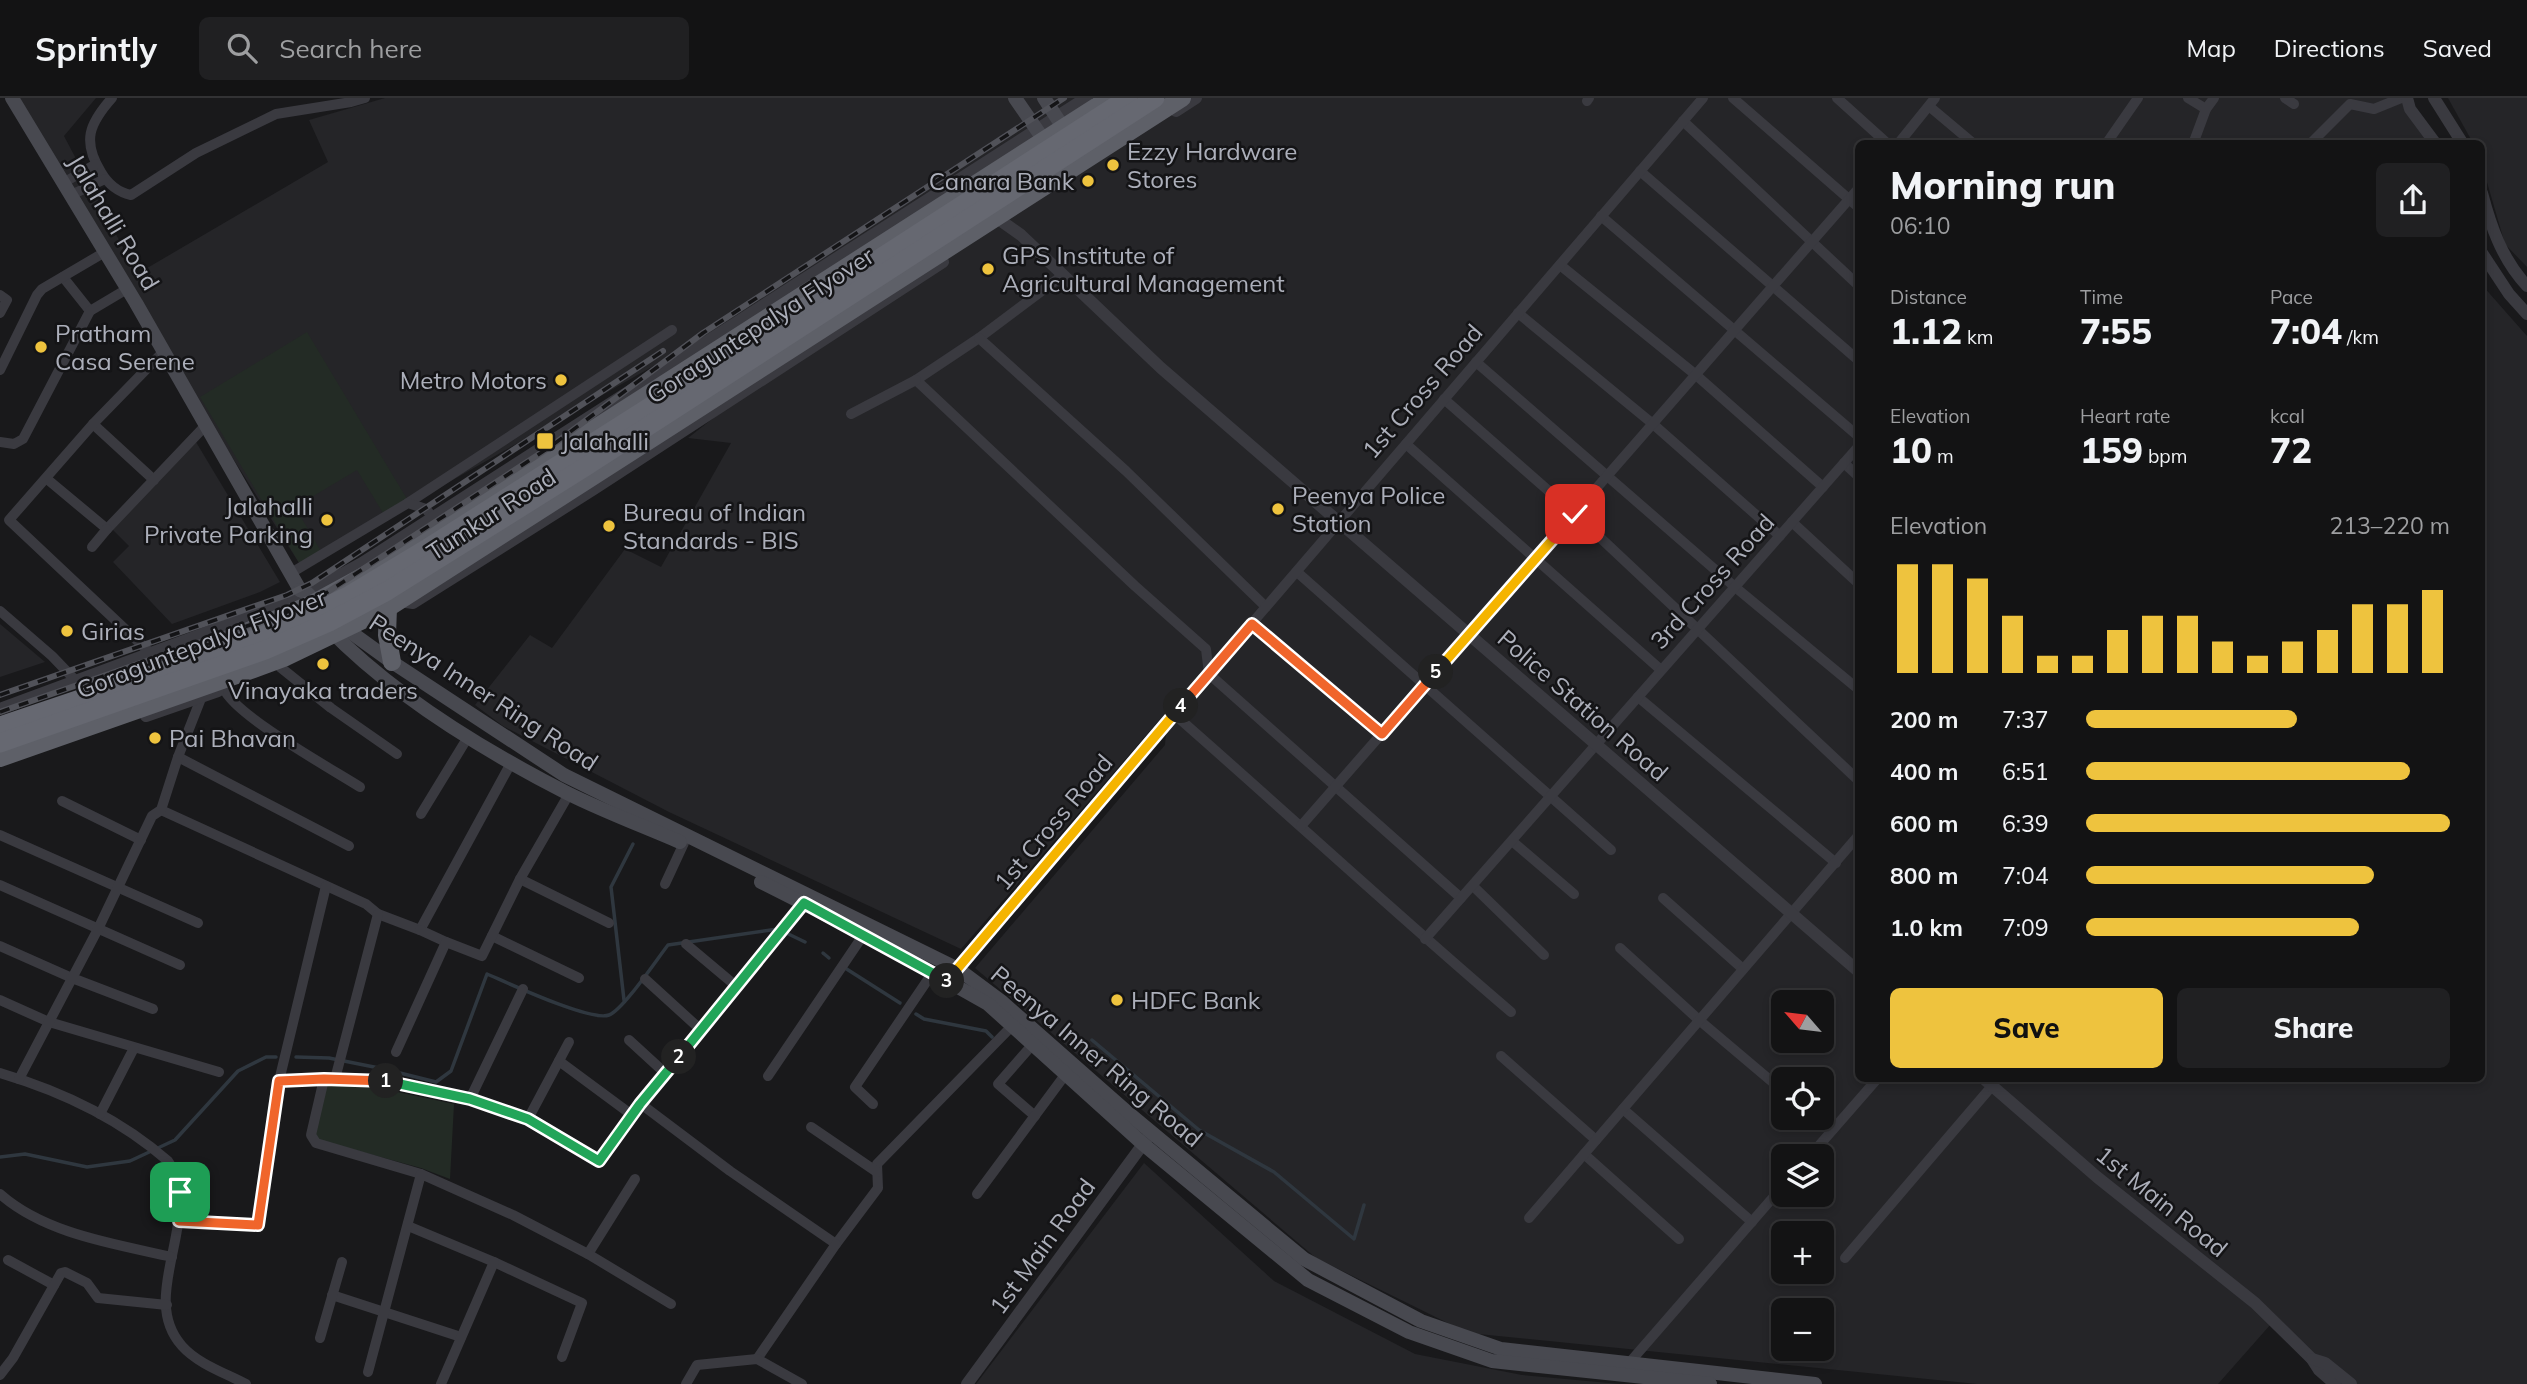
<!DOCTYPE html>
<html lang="en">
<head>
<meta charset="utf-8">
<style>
	body { margin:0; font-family:Mulish,sans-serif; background:#202022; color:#f1f3f6; height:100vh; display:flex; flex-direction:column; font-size:26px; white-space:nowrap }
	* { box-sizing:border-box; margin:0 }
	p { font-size:23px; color:#9d9ea0 }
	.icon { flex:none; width:38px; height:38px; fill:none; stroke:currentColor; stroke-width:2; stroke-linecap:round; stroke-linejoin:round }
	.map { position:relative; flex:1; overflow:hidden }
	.drawer { position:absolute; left:1855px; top:42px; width:630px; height:942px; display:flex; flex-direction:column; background:#131314; border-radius:10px; box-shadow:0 4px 10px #0003,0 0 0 2px #323234 }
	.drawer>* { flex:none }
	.needle { width:46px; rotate:298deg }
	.tools { position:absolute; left:1771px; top:892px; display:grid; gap:14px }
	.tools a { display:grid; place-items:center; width:63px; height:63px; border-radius:10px; background:#131314; box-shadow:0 4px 10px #0003,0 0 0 2px #323234; font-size:35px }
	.pin { position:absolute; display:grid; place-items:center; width:60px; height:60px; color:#fff; margin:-30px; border-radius:14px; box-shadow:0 4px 10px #0006 }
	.km { position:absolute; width:35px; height:35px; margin:-18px; border-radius:50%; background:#222; color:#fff; font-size:19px; line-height:35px; text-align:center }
	.round { display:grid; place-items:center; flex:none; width:74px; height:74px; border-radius:10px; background:#202022 }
	.headline { display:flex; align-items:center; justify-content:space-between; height:119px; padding:0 35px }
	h1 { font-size:38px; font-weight:800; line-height:52px }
	.stats { display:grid; grid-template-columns:repeat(3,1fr); gap:10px; height:119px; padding:7px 35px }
	.stats div { display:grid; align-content:center }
	.stats b { font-size:35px; font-weight:800 }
	.stats small { font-size:19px; font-weight:400 }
	.stats p { font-size:19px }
	.chart { height:196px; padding:14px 35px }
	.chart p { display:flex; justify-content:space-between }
	.chart svg { width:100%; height:126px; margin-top:7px; stroke:#eec33e; stroke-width:6 }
	.button { display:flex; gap:14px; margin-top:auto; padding:14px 35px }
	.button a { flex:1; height:80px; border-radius:10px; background:#eec33e; color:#111; font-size:28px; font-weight:800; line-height:80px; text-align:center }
	.button a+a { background:#202022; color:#f1f3f6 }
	ul { padding:0 35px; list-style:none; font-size:23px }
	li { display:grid; grid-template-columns:112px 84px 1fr; align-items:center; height:52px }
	li i { height:18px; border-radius:9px; background:#eec33e }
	header { display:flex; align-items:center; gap:42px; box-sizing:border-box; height:98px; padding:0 35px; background:#131314; border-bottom:2px solid #323234 }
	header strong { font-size:33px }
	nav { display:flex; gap:38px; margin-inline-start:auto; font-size:24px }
	.search { width:490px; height:63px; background:#202022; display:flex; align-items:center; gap:18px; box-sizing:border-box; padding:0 24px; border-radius:10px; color:#9d9ea0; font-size:26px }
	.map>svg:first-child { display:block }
</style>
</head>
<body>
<header>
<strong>Sprintly</strong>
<div class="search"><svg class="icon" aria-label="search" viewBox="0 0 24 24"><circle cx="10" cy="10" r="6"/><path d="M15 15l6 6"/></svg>Search here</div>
<nav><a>Map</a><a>Directions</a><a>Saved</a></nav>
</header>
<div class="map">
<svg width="2527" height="1286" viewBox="0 0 2527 1286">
	<rect width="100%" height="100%" fill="#19191b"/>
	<!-- built -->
	<g fill="#252528" fill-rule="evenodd">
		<path d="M12,0h84l-32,38 73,138 191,-112 -19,-42 76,-22h2025l17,45 -569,1v934h624v-793l45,51v1048h-178l-78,-60 -53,60h-241l-509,-51 -152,-75 -341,-290 190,-223 3,-35 -207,239 -292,-137 -166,-86 -28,-21 55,-70 22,13 73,-99 36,18 70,-124 -43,-5 79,-62 -50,-46 -416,236 -188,-297zM1783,905h39v38h-39zM1783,982h39v38h-39zM1783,1059h39v38h-39zM1783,1136h39v38h-39zM1783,1213h39v38h-39z"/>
		<polygon points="2448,0 2527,0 2527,169 2505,146 2482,67 2482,46 2473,45"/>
		<polygon points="196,344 280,484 260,494 172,526 113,464 129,448 112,431"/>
		<polygon points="0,526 45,564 0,579"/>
		<polygon points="1144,1065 1274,1183 1415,1256 1522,1277 1620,1286 976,1286"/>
	</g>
	<!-- green -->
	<g fill="#232b25">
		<polygon points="307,234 410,406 386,420 357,372 295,409 322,455 301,468 200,299"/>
		<polygon points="322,978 454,1006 450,1081 421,1070 307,1039"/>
	</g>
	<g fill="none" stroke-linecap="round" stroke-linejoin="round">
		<!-- stream -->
		<g stroke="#2f373f" stroke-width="3.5">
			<polyline points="823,855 829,860"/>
			<polyline points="845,870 900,905"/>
			<polyline points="624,902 611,789 633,746"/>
			<polyline points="916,916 924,921 986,933 992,939"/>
			<polyline points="1092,942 1199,1032 1274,1074 1354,1141 1364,1107"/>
			<polyline points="296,959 329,960 384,971"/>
			<path d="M400,975l36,9 15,-11 36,-97c21,9 104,48 122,41 14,-5 48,-56 59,-70l110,-16 27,13"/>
			<polyline points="0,1059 25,1056 87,1069 130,1063 175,1042 238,973 266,959 276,959"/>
		</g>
		<!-- minor -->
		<g stroke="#3a3a40" stroke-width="10">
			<path d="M112,0c-23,26 -30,43 -11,74 7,12 16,20 30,23l65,-42 80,-39 75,-12 14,-4"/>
			<polyline points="1733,0 1858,109"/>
			<polyline points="1837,0 1888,46"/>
			<polyline points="2188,0 2206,11"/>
			<polyline points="2285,0 2294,6"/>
			<polyline points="1587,3 1589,0"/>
			<polyline points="1930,9 1974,46"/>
			<polyline points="1683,23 1858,187"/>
			<polyline points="1898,46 1935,0"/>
			<polyline points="2106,46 2138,0"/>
			<polyline points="2193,46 2206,11 2214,0"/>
			<polyline points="2310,46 2350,6 2374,11 2401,0"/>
			<polyline points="1640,73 1858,262"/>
			<polyline points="63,85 96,66"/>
			<polyline points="71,97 105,81"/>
			<polyline points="1601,118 1858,338"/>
			<polyline points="1560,167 1696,277 1823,389"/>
			<polyline points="1063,177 979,240 916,282 1135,488 1206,551 1209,576 1461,800"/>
			<polyline points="63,179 90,213"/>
			<polyline points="0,197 7,202 0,215"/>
			<polyline points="1518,215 1653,326 1780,438"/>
			<polyline points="979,240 1126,373 1266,509"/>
			<polyline points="1476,264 1735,489 1858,591"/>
			<polyline points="0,272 37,197 42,191 105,154"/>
			<polyline points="1444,301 1575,416 1858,682"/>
			<polyline points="851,316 916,282"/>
			<polyline points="93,326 154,382"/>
			<polyline points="0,344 14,346 23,341 90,213 127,191"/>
			<polyline points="1406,346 1661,572"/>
			<polyline points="1844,365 1858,378"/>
			<polyline points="47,381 107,431 206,327"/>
			<polyline points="408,405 672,232"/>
			<polyline points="1792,424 1858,485"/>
			<polyline points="92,449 107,431"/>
			<polyline points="1297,474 1611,752"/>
			<polyline points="291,475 408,405 426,411 433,420"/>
			<polyline points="0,513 52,558 76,583"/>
			<polyline points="1252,526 1382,636"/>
			<polyline points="161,565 9,422 93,326 164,253"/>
			<polyline points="280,569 331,610 397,656"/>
			<path d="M224,591c12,27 106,79 136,98"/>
			<polyline points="1638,599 1836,765"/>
			<path d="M1174,616c113,99 223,201 337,298"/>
			<polyline points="178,659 349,748"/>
			<polyline points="62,703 141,742"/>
			<polyline points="161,712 366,806 378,816 420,832 511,665"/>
			<polyline points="421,716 468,639"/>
			<polyline points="1301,728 1858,91"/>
			<polyline points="0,737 198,825"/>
			<polyline points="1512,743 1574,796"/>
			<polyline points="520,781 609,825"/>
			<polyline points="665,786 684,745"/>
			<polyline points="0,787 180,867"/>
			<polyline points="1473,788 1544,857"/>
			<polyline points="1663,800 1743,871"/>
			<polyline points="420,832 446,844"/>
			<polyline points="492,838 579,880"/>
			<polyline points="1425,841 1858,349"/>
			<polyline points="686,846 736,888"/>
			<polyline points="0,848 72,880 153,911"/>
			<polyline points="1620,850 1699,922 1783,993"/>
			<polyline points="954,876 1138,658 1703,0"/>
			<polyline points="645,881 701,932"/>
			<polyline points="0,902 49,924 219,974"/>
			<polyline points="629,942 665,975"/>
			<polyline points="1033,946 998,986 1035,1018"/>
			<polyline points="396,954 446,844 482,858 520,781 569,696"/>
			<polyline points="1501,958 1596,1042"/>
			<polyline points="559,963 632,1017"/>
			<path d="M0,975c61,18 120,46 168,88 38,56 -32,134 14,185 16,18 43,27 64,38"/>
			<polyline points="768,978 864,836"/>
			<polyline points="19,981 98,831 152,718 161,712 178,659 202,598"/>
			<polyline points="324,981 311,1037 316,1045 421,1076"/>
			<polyline points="335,981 382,982 470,1001 528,1021 599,1063 641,1006 804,805"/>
			<polyline points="279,983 335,981 378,816"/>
			<polyline points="470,1001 523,891"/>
			<polyline points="641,1006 730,1073 836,1146 878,1090 877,1066 1013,927"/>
			<polyline points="873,1006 855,989 933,874"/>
			<polyline points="1623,1011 1752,1124"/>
			<polyline points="100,1016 134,950"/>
			<polyline points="1817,1020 1832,1032"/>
			<polyline points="528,1021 569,944"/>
			<polyline points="811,1029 877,1074"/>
			<polyline points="1584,1056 1679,1141"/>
			<polyline points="1809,1059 1878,980"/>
			<path d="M0,1096c45,40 115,50 172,63"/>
			<polyline points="977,1096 1065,977"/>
			<polyline points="1529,1120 1858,738"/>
			<polyline points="179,1123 258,1127 279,983 326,788"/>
			<polyline points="408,1128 494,1164 582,1205 562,1259"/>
			<polyline points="588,1156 635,1081"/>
			<polyline points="1845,1160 1992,988"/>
			<polyline points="8,1162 54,1187"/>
			<polyline points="332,1197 461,1239"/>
			<polyline points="320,1240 342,1164"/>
			<polyline points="757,1261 836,1146"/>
			<polyline points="1630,1264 1783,1088"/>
			<polyline points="368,1274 421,1076 513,1117 588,1156 671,1206"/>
			<polyline points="0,1277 13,1260 61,1175 65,1174 87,1185 98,1200 167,1207"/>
			<polyline points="441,1286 494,1164"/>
			<polyline points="686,1286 697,1267 757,1261 802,1286"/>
		</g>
		<!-- tertiary -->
		<g stroke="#3a3a40" stroke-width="12">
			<polyline points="2407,0 2410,11 2436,46"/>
			<polyline points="2434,0 2463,46"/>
			<polyline points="1176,13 1196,0"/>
			<path d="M2482,95c9,34 20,66 45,93"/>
			<polyline points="992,113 997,120 1021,137 1161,270 1858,873"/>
			<polyline points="2482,155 2509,196 2527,216"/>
			<polyline points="399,503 413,505 594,391 943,164"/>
			<polyline points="0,611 259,515 307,495 362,465 1086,0"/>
			<polyline points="146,618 218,593"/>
			<polyline points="1983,980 2097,1079 2255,1205 2312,1261 2319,1272 2335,1286"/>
			<polyline points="2312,1261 2325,1265 2351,1286"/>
			<polyline points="967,1286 1149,1038"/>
		</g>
		<!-- secondary -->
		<g stroke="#484950" stroke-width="14">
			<polyline points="12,0 136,205 300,492"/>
			<polyline points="1015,0 1050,51"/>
			<polyline points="1044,0 1068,37"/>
			<polyline points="300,492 307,495 321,509"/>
			<polyline points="338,525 392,564 564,677 958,871 1001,903 1127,1014 1304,1161 1421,1223 1501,1251 1815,1286"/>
			<path d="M329,531c65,67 154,121 238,164 36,18 76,33 113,49"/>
			<polyline points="761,784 864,836 988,906 1143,1046 1308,1182 1409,1234 1492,1263 1710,1286"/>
		</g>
		<!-- trunk -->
		<g stroke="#5e6068" stroke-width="18">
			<polyline points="388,510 387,537 392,564"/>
			<polyline points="237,538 316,504 371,474 1110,0"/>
			<polyline points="0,660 248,573 286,559 388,510 1182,0"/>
		</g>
		<defs>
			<g id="rail">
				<polyline points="0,597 287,497 312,485 663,253"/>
				<polyline points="0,614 293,512 320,499 550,349 703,235 1064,0"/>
			</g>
		</defs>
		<!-- rail casing -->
		<use href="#rail" stroke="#515259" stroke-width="6"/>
		<!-- rail -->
		<use href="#rail" stroke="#141416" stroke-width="3.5" stroke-dasharray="10" stroke-linecap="butt"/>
		<!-- motorway-bridge -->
		<g stroke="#666871" stroke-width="19">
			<polyline points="0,628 240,547 286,528 350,497 423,453 659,303 1128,0"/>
			<polyline points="0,645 265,552 329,524 387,493 585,369 1155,0"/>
		</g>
	</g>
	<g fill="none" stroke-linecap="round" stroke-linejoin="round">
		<defs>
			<polyline id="split-1" points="180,1094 179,1123 258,1127 279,983 324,981 386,983"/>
			<polyline id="split-2" points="386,983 470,1001 528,1021 599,1063 640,1006 679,959"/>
			<polyline id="split-3" points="679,959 804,805 947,883"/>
			<polyline id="split-4" points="947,883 1181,608"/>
			<polyline id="split-5" points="1181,608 1252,526 1382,636 1436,574"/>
			<polyline id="split-6" points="1436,574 1575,416"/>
		</defs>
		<!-- split-1 casing -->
		<use href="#split-1" stroke="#fff" stroke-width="14"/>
		<!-- split-2 casing -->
		<use href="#split-2" stroke="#fff" stroke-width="14"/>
		<!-- split-3 casing -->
		<use href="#split-3" stroke="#fff" stroke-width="14"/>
		<!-- split-4 casing -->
		<use href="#split-4" stroke="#fff" stroke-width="14"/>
		<!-- split-5 casing -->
		<use href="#split-5" stroke="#fff" stroke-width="14"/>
		<!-- split-6 casing -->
		<use href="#split-6" stroke="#fff" stroke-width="14"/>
		<!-- split-1 -->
		<use href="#split-1" stroke="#f0652b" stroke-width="9"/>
		<!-- split-2 -->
		<use href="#split-2" stroke="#22a559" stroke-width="9"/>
		<!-- split-3 -->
		<use href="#split-3" stroke="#22a559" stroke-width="9"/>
		<!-- split-4 -->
		<use href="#split-4" stroke="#f5b400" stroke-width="9"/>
		<!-- split-5 -->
		<use href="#split-5" stroke="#f0652b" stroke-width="9"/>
		<!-- split-6 -->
		<use href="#split-6" stroke="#f5b400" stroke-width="9"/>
	</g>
	<!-- markers -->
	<g fill="#eec33e" stroke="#141416" stroke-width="2.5">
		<circle cx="1113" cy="67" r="7"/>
		<circle cx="1088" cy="83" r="7"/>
		<circle cx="988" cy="171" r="7"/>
		<circle cx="41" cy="249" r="7"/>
		<circle cx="561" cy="282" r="7"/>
		<rect x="536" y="334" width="18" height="18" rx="3.5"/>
		<circle cx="1278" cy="411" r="7"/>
		<circle cx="327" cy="422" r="7"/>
		<circle cx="609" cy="428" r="7"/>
		<circle cx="67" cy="533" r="7"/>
		<circle cx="323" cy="566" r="7"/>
		<circle cx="155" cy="640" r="7"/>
		<circle cx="1117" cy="902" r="7"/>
	</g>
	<g text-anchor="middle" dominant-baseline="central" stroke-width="5" stroke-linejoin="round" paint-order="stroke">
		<!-- poi labels -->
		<g font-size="24" fill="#acafba" stroke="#141416" text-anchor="start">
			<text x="1127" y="53">Ezzy Hardware<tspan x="1127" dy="28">Stores</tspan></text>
			<text x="1074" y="83" text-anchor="end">Canara Bank</text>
			<text x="1002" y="157">GPS Institute of<tspan x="1002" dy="28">Agricultural Management</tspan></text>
			<text x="55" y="235">Pratham<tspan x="55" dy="28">Casa Serene</tspan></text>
			<text x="547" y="282" text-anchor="end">Metro Motors</text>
			<text x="561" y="343">Jalahalli</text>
			<text x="1292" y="397">Peenya Police<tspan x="1292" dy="28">Station</tspan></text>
			<text x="313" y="408" text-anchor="end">Jalahalli<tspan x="313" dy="28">Private Parking</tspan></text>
			<text x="623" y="414">Bureau of Indian<tspan x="623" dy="28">Standards - BIS</tspan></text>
			<text x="81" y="533">Girias</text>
			<text x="323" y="592" text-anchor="middle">Vinayaka traders</text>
			<text x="169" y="640">Pai Bhavan</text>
			<text x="1131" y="902">HDFC Bank</text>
		</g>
		<!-- street labels -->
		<g font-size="24" fill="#acafba" stroke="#141416">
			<text transform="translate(114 124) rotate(59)">Jalahalli Road</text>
			<text transform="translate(760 227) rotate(-33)">Goraguntepalya Flyover</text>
			<text transform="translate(1422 293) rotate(-49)">1st Cross Road</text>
			<text transform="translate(491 416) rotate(-33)">Tumkur Road</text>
			<text transform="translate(1712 483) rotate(-48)">3rd Cross Road</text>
			<text transform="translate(201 545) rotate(-21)">Goraguntepalya Flyover</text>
			<text transform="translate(484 594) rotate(33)">Peenya Inner Ring Road</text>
			<text transform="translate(1583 607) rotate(41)">Police Station Road</text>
			<text transform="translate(1053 724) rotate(-50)">1st Cross Road</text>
			<text transform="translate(1097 958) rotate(40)">Peenya Inner Ring Road</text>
			<text transform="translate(2162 1103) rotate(39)">1st Main Road</text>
			<text transform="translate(1042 1148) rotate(-54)">1st Main Road</text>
		</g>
	</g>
</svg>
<div class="tools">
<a><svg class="needle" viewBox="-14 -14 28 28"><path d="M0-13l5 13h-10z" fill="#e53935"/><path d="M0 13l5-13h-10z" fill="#9d9ea0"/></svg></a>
<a><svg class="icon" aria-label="locate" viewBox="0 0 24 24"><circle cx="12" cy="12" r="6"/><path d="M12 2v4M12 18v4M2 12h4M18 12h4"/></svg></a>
<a><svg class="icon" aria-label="layers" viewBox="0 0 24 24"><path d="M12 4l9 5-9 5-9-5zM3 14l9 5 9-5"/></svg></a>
<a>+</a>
<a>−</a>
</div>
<div class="pin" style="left:180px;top:1094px;background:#1e9e55"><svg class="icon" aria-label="arrive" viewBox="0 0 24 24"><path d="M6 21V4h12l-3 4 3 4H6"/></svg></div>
<div class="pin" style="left:1575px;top:416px;background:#d93025"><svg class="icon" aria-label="check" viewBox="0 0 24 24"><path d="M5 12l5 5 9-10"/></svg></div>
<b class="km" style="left:386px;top:983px">1</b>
<b class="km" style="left:679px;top:959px">2</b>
<b class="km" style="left:947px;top:883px">3</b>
<b class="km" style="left:1181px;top:608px">4</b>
<b class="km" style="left:1436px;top:574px">5</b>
<section class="drawer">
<div class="headline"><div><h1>Morning run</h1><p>06:10</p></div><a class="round"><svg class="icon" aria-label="share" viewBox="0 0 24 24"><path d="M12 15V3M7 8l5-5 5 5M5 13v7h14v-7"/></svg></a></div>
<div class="stats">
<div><p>Distance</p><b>1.12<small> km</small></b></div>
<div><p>Time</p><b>7:55</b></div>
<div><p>Pace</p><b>7:04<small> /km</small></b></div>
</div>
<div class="stats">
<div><p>Elevation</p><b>10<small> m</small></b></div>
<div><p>Heart rate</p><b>159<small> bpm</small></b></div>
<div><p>kcal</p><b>72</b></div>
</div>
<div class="chart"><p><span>Elevation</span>213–220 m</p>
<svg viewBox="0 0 160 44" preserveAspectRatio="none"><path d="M5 44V6M15 44V6M25 44V11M35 44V24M45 44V38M55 44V38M65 44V29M75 44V24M85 44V24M95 44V33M105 44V38M115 44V33M125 44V29M135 44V20M145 44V20M155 44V15"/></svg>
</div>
<ul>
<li><b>200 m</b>7:37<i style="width:58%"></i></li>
<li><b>400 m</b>6:51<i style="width:89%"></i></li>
<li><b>600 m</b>6:39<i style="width:100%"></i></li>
<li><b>800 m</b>7:04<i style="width:79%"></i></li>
<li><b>1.0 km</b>7:09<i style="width:75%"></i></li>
</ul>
<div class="button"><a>Save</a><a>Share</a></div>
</section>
</div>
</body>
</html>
